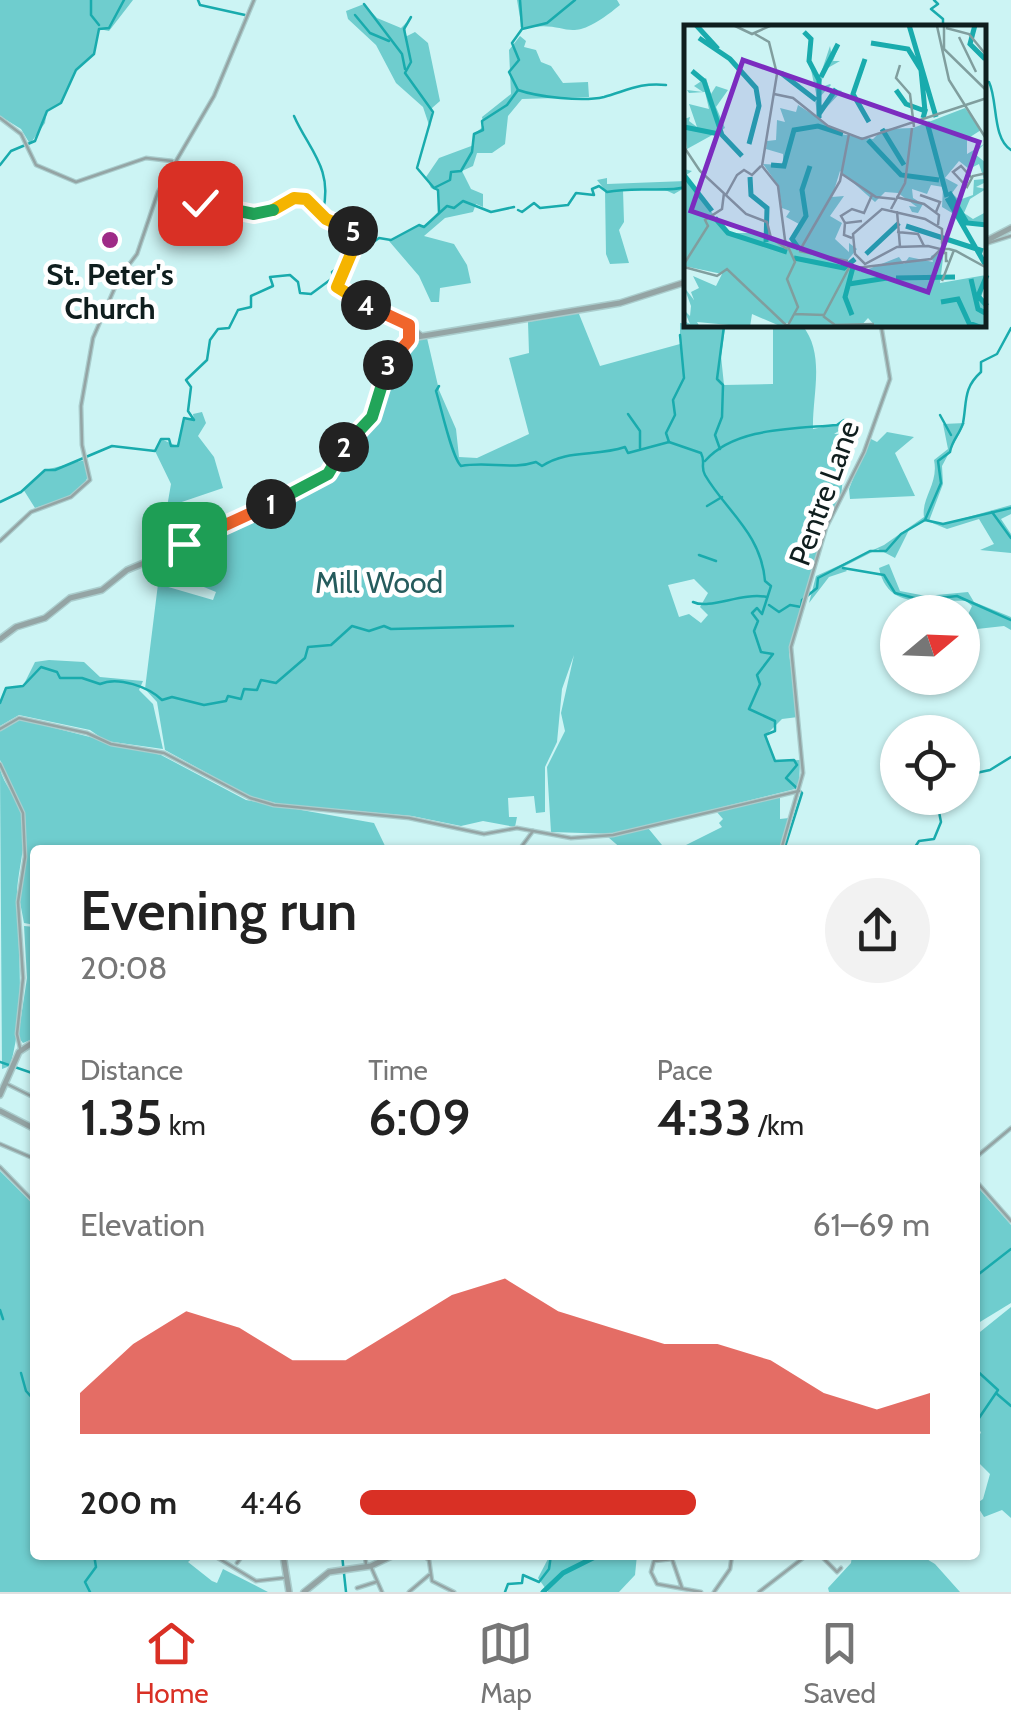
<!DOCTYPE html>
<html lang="en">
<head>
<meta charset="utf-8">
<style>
	body { margin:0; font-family:Cabin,sans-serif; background:#f2f2f2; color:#222; height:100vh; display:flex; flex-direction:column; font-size:38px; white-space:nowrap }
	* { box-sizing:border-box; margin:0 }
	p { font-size:32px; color:#767676 }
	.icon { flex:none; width:55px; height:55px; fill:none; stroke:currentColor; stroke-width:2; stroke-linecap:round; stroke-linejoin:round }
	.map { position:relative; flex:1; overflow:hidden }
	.side { position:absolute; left:30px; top:845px; width:950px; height:715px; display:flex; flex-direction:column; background:#fff; border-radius:10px; box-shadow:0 2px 8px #0004 }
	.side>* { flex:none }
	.needle { width:65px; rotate:71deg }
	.buttons { position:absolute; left:880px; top:595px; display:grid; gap:20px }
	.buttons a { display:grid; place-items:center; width:100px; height:100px; border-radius:50%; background:#fff; box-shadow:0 2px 8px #0004; font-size:50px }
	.pin { position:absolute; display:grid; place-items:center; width:85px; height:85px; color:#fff; margin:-42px; border-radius:20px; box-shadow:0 5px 15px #0006 }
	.km { position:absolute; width:50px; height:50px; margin:-25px; border-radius:50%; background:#222; color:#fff; font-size:28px; line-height:50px; text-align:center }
	.round { display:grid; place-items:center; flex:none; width:105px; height:105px; border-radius:52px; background:#f2f2f2 }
	.overview { display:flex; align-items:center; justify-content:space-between; height:170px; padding:0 50px }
	h1 { font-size:55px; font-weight:600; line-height:75px }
	.stats { display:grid; grid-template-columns:repeat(3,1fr); gap:15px; height:170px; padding:10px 50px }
	.stats div { display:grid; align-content:center }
	.stats b { font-size:50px; font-weight:600 }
	.stats small { font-size:28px; font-weight:400 }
	.stats p { font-size:28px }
	.chart { height:280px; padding:20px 50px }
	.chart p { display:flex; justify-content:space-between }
	.chart svg { width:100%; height:180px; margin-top:10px; fill:#d93025; opacity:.7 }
	ul { padding:0 50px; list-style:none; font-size:32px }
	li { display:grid; grid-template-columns:160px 120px 1fr; align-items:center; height:75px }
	li i { height:25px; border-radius:12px; background:#d93025 }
	.tabs { display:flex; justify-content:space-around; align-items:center; height:140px; border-top:2px solid #e0e0e0; background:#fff; font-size:28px; color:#767676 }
	.tabs a { display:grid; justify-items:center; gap:5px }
	.tabs .active { color:#d93025 }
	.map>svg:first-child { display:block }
</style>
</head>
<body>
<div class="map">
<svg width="1011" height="1592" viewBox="0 0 1011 1592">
	<rect width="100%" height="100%" fill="#ccf4f4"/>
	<!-- green -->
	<g fill="#6fcdce" fill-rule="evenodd">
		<polygon points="0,0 133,0 109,31 99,29 94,54 76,70 61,103 47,111 45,123 30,144 21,129 0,116"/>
		<path d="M517,0h100l3,5c-56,46 -48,12 -98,24z"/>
		<polygon points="364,4 377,18 401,28 406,23 405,37 415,32 428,43 440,101 432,108 430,128 423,107 396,83 376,45 348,19 346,11"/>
		<polygon points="520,36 526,41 524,47 536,50 541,62 551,66 563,83 588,82 589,97 522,99 508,116 505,144 492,153 477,153 473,166 462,171 471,189 483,194 483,207 476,204 473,212 445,218 424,236 454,244 467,265 471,283 440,288 439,302 431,302 419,276 389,241 419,225 425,227 438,212 438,191 431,188 426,177 439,158 474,145 474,134 484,126 482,117 511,94 509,50"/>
		<polygon points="607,178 607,184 686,181 686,187 674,194 663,189 623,190 624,222 619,230 629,263 610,264 606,254 605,190 597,180"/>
		<path d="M569,314h10l21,52 80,-22v-21l45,5 -4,28 3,29 49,-1v-59h29c24,29 10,70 11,104l41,-8 -20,13h12l-5,66 -16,27 -36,126 9,64 -16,2 -16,16 9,26 25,-1 -1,28 -185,46 -63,-2 -4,-65 18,-36 -4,-18 13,-58 -12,34 -5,53 -12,25v45l-9,1 -2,-17 -26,2 1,19h8l-2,10 -32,-6 -22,5 -49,-10 -133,-12 -30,-8 -84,-46 -8,-48 -12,-13 13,-105 55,16 3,-8 -17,-7 8,-14 11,5 3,-8 -14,-10 -3,-19 128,-66 46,-60 8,-37 12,-22 14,-13 15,-3 12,52 17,39 3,28 18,1 52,-24 -20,-76 20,-5 -1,-31zM694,579l14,14 -8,14 8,8 -7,8 -12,-9 -10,3 -11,-32z"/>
		<polygon points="202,412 206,423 198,436 214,457 223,488 167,507 171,484 155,451 161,439 177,446 184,418 194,420 193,414"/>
		<path d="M965,423l-23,43 1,18 -14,37 14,3 68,-19v9l-10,5 10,15v19l-31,-3 14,-6 -15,-25 -32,10 -22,-9 -16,10 -14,28 -17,-9 -35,18 4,4 -18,6 -20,26 7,-27 68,-31 40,-28c-3,-19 15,-34 10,-57l14,-11 -5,-25z"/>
		<polygon points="887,432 914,437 895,453 915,496 850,499 849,489 869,438 877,442"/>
		<path d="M85,460l4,13c-6,24 -34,28 -54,35l-12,-19 22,-19z"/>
		<path d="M889,564l11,27 26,5 42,-4 6,10 37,15v13l-7,-4 -36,4 -3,-9 7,-15 -6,-5c-37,-2 -78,11 -87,-33z"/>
		<polygon points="49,660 84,662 100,677 143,681 139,690 153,704 163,749 106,741 90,730 19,715 0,726 0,703 6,688 23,686 35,662"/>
		<polygon points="19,719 161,755 246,800 374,823 387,850 35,850 35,925 24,923 20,902 26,857 25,813 0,760 0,731"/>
		<path d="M0,769c4,16 16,27 21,42 9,31 -6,62 -4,93 2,54 8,110 -7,162l-8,3z"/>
		<polygon points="780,796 780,819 789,818 779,850 623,850 608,837 648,828 662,845 686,845 722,827 719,823 723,819 716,811"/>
		<polygon points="24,926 35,927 35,1038 23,1043 18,1037 27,978"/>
		<polygon points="0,1171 35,1206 35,1555 196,1555 188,1562 212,1581 217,1583 223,1569 268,1592 0,1592"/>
		<polygon points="975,1184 1011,1225 1011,1303 975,1325"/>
		<polygon points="1011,1307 1011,1518 1002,1510 984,1517 976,1504 983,1499 990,1474 975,1459 975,1438 981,1433 975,1419 975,1336"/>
		<polygon points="550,1555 637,1555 635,1575 619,1592 548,1592 538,1578"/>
		<polygon points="852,1555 920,1555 935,1564 960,1592 829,1592 828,1588 851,1563"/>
	</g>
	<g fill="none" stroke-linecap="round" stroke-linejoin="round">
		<!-- stream -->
		<g stroke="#19abad" stroke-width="2.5">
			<polyline points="91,0 91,15 99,25"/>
			<polyline points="198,0 200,5 245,15"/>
			<polyline points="520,0 522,27"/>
			<polyline points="934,0 938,4 931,9 943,19 943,28"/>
			<polyline points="364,4 402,54 405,69"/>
			<polyline points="355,15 370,33 389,41"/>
			<polyline points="411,17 404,29 411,62 405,73 433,112 417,168 434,188"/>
			<path d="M984,82h5c9,19 3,56 22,68"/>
			<path d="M518,90c20,7 65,12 86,7 22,-6 37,-15 62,-12"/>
			<path d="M294,116c15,34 39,52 29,95"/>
			<polyline points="0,165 11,151 35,141 47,111 61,103 76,70 94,54 99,29 109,28 124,0"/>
			<path d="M518,210l4,2 12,-9 6,5 28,-3 8,-12 18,2 -2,-6 7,-3 8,6c29,-6 57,1 79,-5"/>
			<polyline points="439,212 438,190 434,188 450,180 451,172 461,171 472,152 474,134 483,130 482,121 507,105 518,90 509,72 519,60 512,43 522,29 547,23 575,0"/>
			<path d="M439,386l-3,5c5,16 16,67 25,75 26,-5 51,4 75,-4l6,4c26,-17 53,-9 83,-19l3,6 41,-11 32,11c5,10 -1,13 4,22 21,36 56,58 60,106l6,5 -9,28 -5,-6 -5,5 6,8 -4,10 7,21 12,2 -16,21 3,9 -11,25 26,12v10l-10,4 10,26 19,-1 3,5 -11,13 16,15 -18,57"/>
			<polyline points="628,414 640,431 640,448"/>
			<polyline points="940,415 951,435"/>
			<polyline points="669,442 666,433 675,415 673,400 684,378 680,335"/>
			<polyline points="720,449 715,435 722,417 723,385 717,379 724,326 732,325"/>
			<path d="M705,461c30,-34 89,-32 132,-36l7,-5"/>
			<polyline points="0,502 21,492 45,470 55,470 112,446 155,451 161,439 169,439 171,446 178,446 184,418 194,420 188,411 191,387 186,380 207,360 210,340 218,329 229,328 238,310 251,307 251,296 273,286 270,277 290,275 298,282 300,293 311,294 334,277 332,272 379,238 391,240 419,225 424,227 447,206 454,208 463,201 491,212 514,207"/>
			<polyline points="707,506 722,497"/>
			<polyline points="992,512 1011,538"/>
			<path d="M925,520l16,-37 -3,-22 12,-9c2,-12 10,-18 13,-29 4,-21 0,-35 18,-51v-10l16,-8 14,-26"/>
			<polyline points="699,555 716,561"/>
			<polyline points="843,568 884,575 895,593 922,600 957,596 1011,620"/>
			<path d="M693,602c17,8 48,-10 74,-5"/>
			<polyline points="769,605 779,612 790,605 801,607 802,600 817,588 818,578 870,551 886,551 901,534 925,520 943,524 1011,508"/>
			<path d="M0,703l6,-15 17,-2 18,-19 16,5 3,6h22l18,6c18,-8 49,3 62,16l10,-3 32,8 22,-4 2,-5 13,3 3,-10 13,1 4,-10 15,3 29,-25 3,-11 23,-2 21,-19 17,5 15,-5 7,3 122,-3"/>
			<polyline points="962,776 990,770 1011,757"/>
			<polyline points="913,850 919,841 934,839 941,822 938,807 944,798"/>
			<polyline points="0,1062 35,1074"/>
			<polyline points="975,1277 1011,1249"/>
			<polyline points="0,1310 3,1319"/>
			<polyline points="975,1369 998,1390 977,1421"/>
			<polyline points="21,1373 26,1391 35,1401"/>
			<polyline points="997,1394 1011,1406"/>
			<polyline points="342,1555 346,1592"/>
			<polyline points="90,1592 85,1582 96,1567 94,1555"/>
			<polyline points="505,1592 508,1584 522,1583 523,1575 539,1582 549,1569 551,1555"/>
		</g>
		<!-- canal -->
		<polyline stroke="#19abad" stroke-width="5" points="543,1592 563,1573 599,1555"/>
		<defs>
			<g id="minor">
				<polyline points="0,118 21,134 36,165 76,182 146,158 172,161"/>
				<path d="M167,178l33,25 54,11 45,-17c16,5 16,14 27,22 11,8 21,5 31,18l-20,46 2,9 65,29 17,13"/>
				<polyline points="985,244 1011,236"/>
				<polyline points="0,541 31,512 71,497 90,480 82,445 81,406 93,338 119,278 137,254 158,192 214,96 254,0"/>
				<polyline points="0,729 19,718 87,733 111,744 164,753 250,798 274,805 409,818 484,834 517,828 571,838 613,835 799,791"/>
				<polyline points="0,764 23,813 25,857 18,902 23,978 17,1034 20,1048"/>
				<polyline points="519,850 533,831"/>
				<polyline points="781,850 803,773 791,647 826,528 864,452 890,379 881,325"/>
				<polyline points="7,1084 35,1098"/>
				<polyline points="0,1144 35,1159"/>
				<polyline points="975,1158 1011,1128"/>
				<polyline points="0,1167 35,1203"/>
				<polyline points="975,1180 1011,1221"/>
				<polyline points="213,1555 256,1581 283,1578"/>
				<polyline points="365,1555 366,1565"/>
				<polyline points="422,1555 429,1560 432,1581 454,1592"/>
				<polyline points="820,1555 837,1572 841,1568"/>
				<polyline points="237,1563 243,1555"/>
				<polyline points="371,1567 382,1592"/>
				<polyline points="357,1588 376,1582"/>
				<polyline points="682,1588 672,1559 654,1561 651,1572 657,1584 701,1592"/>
				<polyline points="409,1592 429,1575"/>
				<polyline points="714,1592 730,1569 732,1555"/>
				<polyline points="759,1592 807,1555"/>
			</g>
			<g id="tertiary">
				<polyline points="984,242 1011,228"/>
				<polyline points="0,639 16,627 45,618 70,598 102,590 127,570 225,529 328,474 344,448 372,417 387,367 411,338 620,303 686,282"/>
				<polyline points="0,1095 19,1052 35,1041"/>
				<polyline points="0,1111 35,1129"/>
				<polyline points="283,1555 289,1592"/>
				<polyline points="304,1592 329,1572 371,1566 394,1555"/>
			</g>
		</defs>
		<!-- minor casing -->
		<use href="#minor" stroke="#aacdcd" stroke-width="5"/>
		<!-- tertiary casing -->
		<use href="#tertiary" stroke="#aacdcd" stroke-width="8"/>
		<!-- minor -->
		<use href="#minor" stroke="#94a4a4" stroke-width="2.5"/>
		<!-- tertiary -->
		<use href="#tertiary" stroke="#94a4a4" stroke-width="5"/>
	</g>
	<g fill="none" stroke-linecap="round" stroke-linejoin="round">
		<defs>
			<polyline id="split-1" points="184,544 271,504"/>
			<polyline id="split-2" points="271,504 328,474 344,447"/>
			<polyline id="split-3" points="344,447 372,417 388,365"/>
			<polyline id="split-4" points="366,305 409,325 409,340 388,365"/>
			<polyline id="split-5" points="353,231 356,242 337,287 366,305"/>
			<polyline id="split-6" points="273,210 294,198 306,199 326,219 353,231"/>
			<polyline id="split-7" points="200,203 254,214 273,210"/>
		</defs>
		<!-- split-1 casing -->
		<use href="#split-1" stroke="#fff" stroke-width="20"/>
		<!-- split-2 casing -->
		<use href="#split-2" stroke="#fff" stroke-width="20"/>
		<!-- split-3 casing -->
		<use href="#split-3" stroke="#fff" stroke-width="20"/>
		<!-- split-4 casing -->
		<use href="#split-4" stroke="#fff" stroke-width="20"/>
		<!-- split-5 casing -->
		<use href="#split-5" stroke="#fff" stroke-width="20"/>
		<!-- split-6 casing -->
		<use href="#split-6" stroke="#fff" stroke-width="20"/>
		<!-- split-7 casing -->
		<use href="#split-7" stroke="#fff" stroke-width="20"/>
		<!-- split-1 -->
		<use href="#split-1" stroke="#f0652b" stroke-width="12"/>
		<!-- split-2 -->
		<use href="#split-2" stroke="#22a559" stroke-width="12"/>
		<!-- split-3 -->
		<use href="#split-3" stroke="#22a559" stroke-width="12"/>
		<!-- split-4 -->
		<use href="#split-4" stroke="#f0652b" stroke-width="12"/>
		<!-- split-5 -->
		<use href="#split-5" stroke="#f5b400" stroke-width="12"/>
		<!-- split-6 -->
		<use href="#split-6" stroke="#f5b400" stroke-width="12"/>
		<!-- split-7 -->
		<use href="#split-7" stroke="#22a559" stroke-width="12"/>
	</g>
	<!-- markers -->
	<circle fill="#9e2b87" stroke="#fff" stroke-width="4" cx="110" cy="240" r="10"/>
	<g text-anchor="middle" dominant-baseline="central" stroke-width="9" stroke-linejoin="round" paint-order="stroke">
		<!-- poi labels -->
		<g font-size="30" font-weight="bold" fill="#0f1e1e" stroke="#fff">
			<text x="110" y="274">St. Peter's<tspan x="110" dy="34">Church</tspan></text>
		</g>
		<!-- street labels -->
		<g font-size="30" fill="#0f1e1e" stroke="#fff">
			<text transform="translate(824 493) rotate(-70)">Pentre Lane</text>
		</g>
		<!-- park labels -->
		<g font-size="30" fill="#265c5d" stroke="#fff">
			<text x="379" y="582">Mill Wood</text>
		</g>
	</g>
	<!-- overview -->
	<g transform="translate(684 25)">
		<rect width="302" height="302" fill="#ccf4f4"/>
		<path d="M146,21l2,11 6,-9 -5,13h7l-14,8 -7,19 11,-4 1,1 -15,16 9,6 4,-10 6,-8 7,2 -17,18h-8l5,13 18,12 33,5 10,-10 30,-1 52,-20 16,22 -14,9v15l17,-10 -9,10 11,9v19l-10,5 10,2 -16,10 -6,14 9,6 13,-7v11h-17l-27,-16 1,-20 -12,-2 -4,9 -15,-5 1,9 10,6 -5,9 -6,-1 -3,-6 8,1 -19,-14 -13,-1 -10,10 -35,-31 -8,26 12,-1 -14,20 12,7 -7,16 14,13v-9l8,6 -10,12 14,11 38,-15 5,7 5,-7 24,5 -2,-6 13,-6 -4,33 46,-8 -5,26 -4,-3 9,8v21h-110l-8,-9 -8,9h-72l2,-5 -10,4 -28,-12 -2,13 -53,-5 3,5h-16v-6l6,3 -6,-14 6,6 1,-10 -7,-19 10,13 -3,-8 8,-4 -6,-12 23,10 6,-12 -38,-8v-97l8,2 -7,5 42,57h32l7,9 5,-5 29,14 -9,-12 8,-15 -13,-7 4,-6 -8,-3 -4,-23 -15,-21 20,1v-11l-17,-5 1,-8 9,-1 1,-20 8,2 -5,-14 16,4 2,-7 20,13 -3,-18 -13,-8 15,6 -7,-33 10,11zM275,136l10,8 10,-5 5,15 -10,1 -1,15 -14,5 -7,-7 6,-8 -13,-7zM22,53l5,16 5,-8 12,4 -12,17 9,21 -38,21 -3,-30 6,-2 -1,4 8,6 -8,-23 20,5 -4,-17 -16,1 -2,-3 16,2 -9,-6z" fill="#6fcdce" fill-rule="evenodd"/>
		<path fill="none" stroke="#19abad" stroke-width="5" d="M12,0l22,24M225,0l27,92M291,0l-5,19 15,15M120,7l7,7 -2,22 10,19v38M15,13l31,21 26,29 3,18 -10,38M187,18l37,6 13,21 4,41M181,34l-12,35 16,28M8,46l12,10 18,54 20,21M97,48l35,27M137,52l17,-33M212,65l10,14 19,7 -2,7M135,89l17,-25M243,97l20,75M0,102l35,7M198,104l22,36M184,115l33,35 38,5M87,140l13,1 10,-36 24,-4 25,8M0,150l28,36M66,152l1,18 16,13 -1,34M265,167l18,31 20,2M263,173l38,66M31,193l13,15 59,19M222,201l77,25M115,224l-7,-10 14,-23 -4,-26 8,-24M182,229l33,-31M110,233l50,10 11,-9M303,250l-9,21 9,10M212,253l59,-1M287,254l7,30 9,5M165,259l38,-6M257,277l17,-3 11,24 11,4M168,290l-7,-18 8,-30"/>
		<path fill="none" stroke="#809e9e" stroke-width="2.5" d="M49,0l19,9 20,-9M253,1l12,54 36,57M260,2v22l43,42M262,3l23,6 18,22M71,9l14,8 8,32 -15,92 16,20 7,54 10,22 -8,17 11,28 -11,20M275,12l17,35M216,40l-4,13 14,16 4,33M90,69l19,4 35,28 34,13 125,-41M0,122l16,24 46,43 21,8 4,16 16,11M158,149l34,23 19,2M288,153l-11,-12 -8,6 14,15 6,-11 14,-3M42,170l11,-20 7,-5 8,5 9,-9M236,170l20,7 -4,10M212,172l28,7 15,11 -1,10M207,184l14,-26 7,-55M213,186l3,36M161,198l-4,-7 11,-7 12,4 8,-18M213,207l21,2 6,12M168,213l-8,-3 1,-12 17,-2M116,225l40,-69 9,-47M115,226l49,10M264,236h-2v-8h-2v-5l-2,-5v-14l-17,-10 -43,-10 -29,25 2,20 10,10 32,-17 31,-1 12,3h9l7,2 31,17M0,239l24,-38 -3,-6 17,-11 2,-16M0,242l33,9 10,-7 61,58M172,243l75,-9 9,-9M258,256l12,-31M110,289l30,1 27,-51M139,291l12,9 39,-1"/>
		<path fill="#7b2cbf" fill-opacity="0.15" stroke="#7b2cbf" stroke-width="5" d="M59,35l236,82 -51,150 -237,-81z"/>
		<rect width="302" height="302" fill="none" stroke="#0f1e1e" stroke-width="5"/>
	</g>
</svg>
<div class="buttons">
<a><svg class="needle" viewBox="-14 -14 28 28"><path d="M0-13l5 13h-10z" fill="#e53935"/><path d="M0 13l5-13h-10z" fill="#767676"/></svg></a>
<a><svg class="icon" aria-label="locate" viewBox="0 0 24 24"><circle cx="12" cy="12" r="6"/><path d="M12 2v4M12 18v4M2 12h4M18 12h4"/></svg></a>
</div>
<div class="pin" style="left:184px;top:544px;background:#1e9e55"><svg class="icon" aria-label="arrive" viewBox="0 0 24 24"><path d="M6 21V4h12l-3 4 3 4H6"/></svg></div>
<div class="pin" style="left:200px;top:203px;background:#d93025"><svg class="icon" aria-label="check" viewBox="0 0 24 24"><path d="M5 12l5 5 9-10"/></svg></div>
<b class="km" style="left:271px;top:504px">1</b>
<b class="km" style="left:344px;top:447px">2</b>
<b class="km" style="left:388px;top:365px">3</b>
<b class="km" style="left:366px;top:305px">4</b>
<b class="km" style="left:353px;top:231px">5</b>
<section class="side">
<div class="overview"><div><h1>Evening run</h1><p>20:08</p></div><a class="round"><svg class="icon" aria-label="share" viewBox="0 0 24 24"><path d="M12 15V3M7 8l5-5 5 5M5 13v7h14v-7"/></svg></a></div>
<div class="stats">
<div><p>Distance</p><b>1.35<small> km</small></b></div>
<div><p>Time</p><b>6:09</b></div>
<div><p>Pace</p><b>4:33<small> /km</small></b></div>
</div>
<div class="chart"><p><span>Elevation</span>61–69 m</p>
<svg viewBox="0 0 160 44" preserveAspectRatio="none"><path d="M0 44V34L10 22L20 14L30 18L40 26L50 26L60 18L70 10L80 6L90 14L100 18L110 22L120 22L130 26L140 34L150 38L160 34V44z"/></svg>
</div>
<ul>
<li><b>200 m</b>4:46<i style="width:59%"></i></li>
</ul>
</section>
</div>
<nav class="tabs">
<a class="active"><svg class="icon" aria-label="home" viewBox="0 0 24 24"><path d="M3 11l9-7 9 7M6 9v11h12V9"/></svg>Home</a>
<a><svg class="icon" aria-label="map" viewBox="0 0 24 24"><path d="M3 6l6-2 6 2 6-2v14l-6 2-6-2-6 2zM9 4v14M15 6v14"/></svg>Map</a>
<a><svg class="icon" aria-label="saved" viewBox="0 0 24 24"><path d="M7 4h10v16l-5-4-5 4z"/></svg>Saved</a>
</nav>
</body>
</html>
